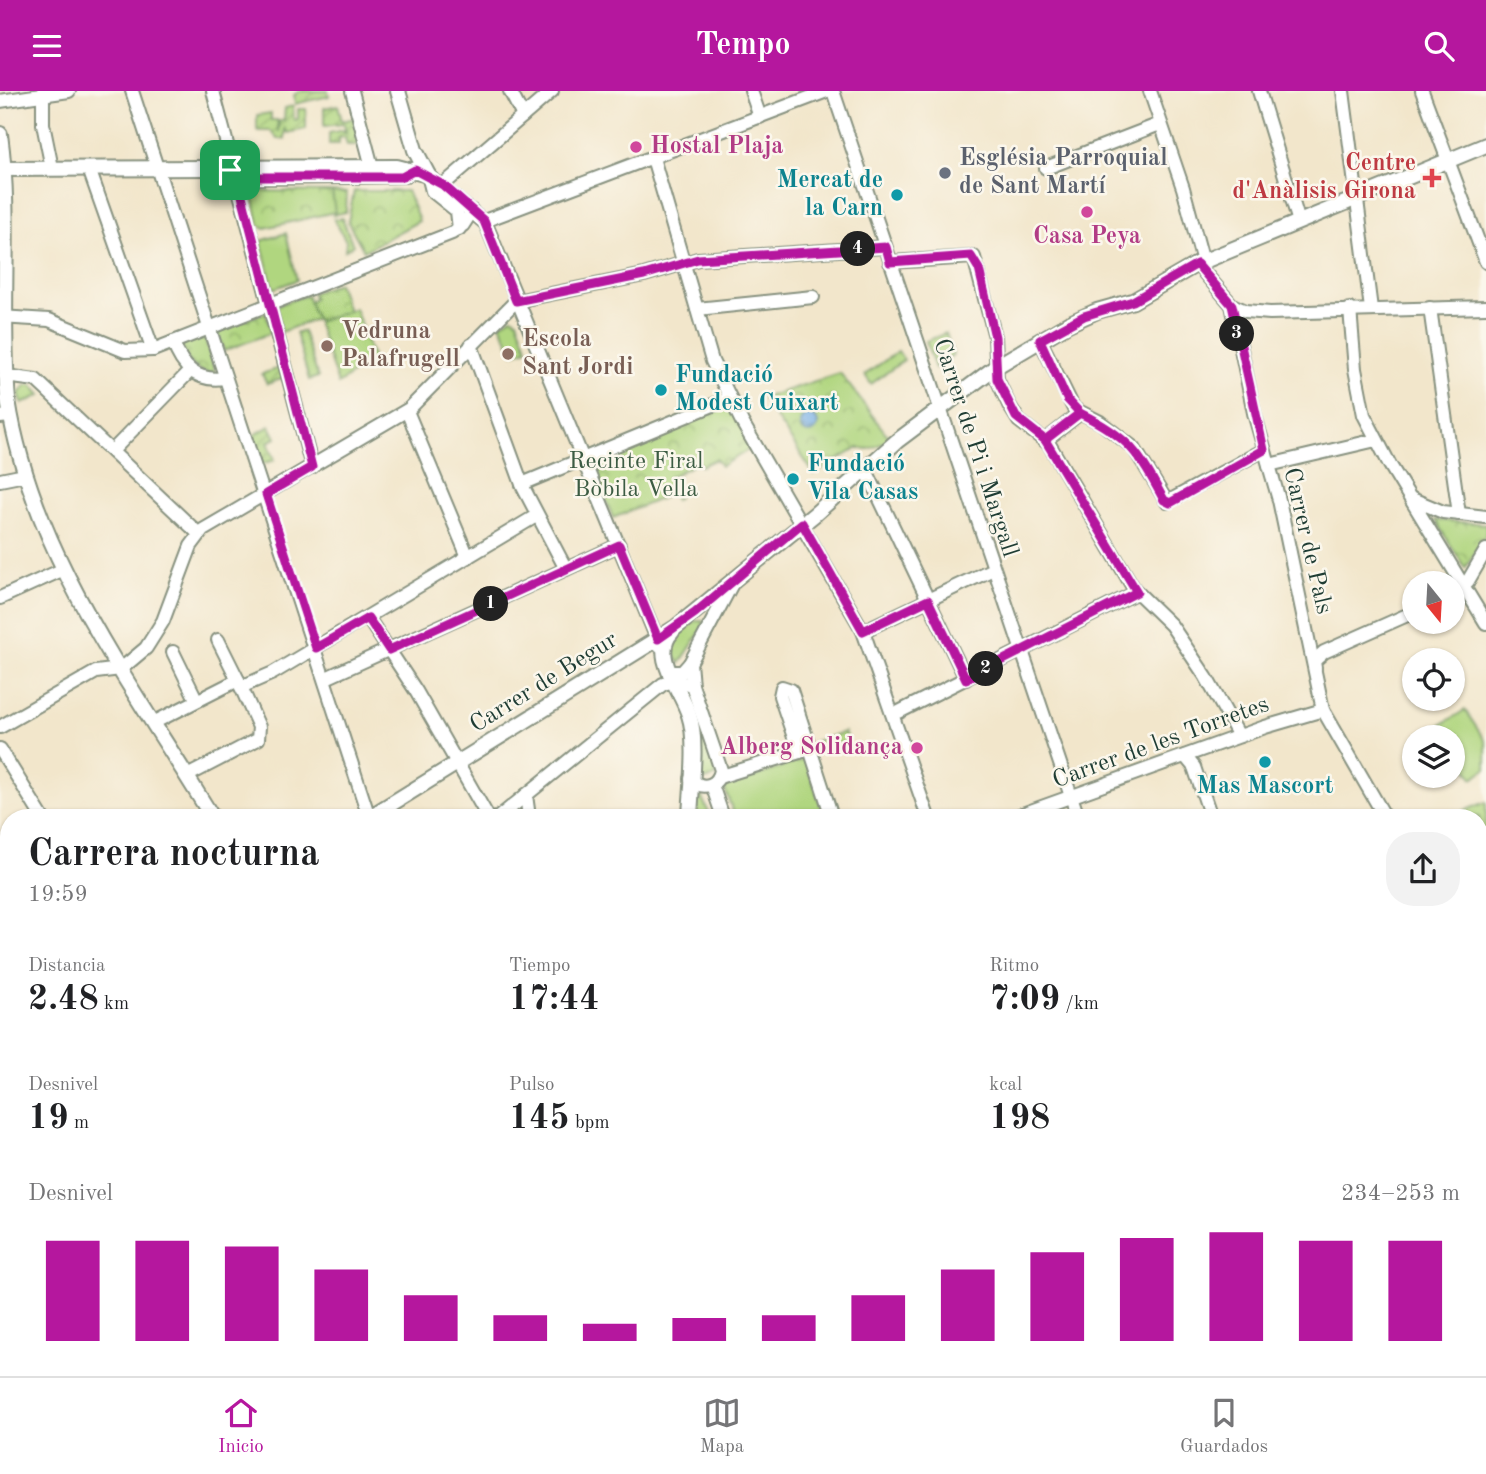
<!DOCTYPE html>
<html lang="es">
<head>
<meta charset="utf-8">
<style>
	body { margin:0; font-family:"Old Standard TT",serif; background:#f2f2f2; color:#202124; height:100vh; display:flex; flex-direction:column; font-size:26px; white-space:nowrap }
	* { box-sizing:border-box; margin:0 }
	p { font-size:23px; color:#757577 }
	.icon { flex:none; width:38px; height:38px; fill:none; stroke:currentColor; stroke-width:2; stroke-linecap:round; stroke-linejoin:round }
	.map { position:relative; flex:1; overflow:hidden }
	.details { position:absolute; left:0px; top:718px; width:1488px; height:569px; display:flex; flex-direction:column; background:#fff; border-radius:28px 28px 0 0; box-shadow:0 2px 5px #0004 }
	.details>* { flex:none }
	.needle { width:46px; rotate:162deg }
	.fabs { position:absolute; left:1402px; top:480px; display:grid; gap:14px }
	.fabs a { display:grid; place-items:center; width:63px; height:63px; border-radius:50%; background:#fff; box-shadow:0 2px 5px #0004; font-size:35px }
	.pin { position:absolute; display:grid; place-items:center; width:60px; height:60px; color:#fff; margin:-30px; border-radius:14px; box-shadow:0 4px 10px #0006 }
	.km { position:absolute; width:35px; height:35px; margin:-18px; border-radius:50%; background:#222; color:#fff; font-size:19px; line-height:35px; text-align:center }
	.round { display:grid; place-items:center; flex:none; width:74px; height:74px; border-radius:28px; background:#f2f2f2 }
	.headline { display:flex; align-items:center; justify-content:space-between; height:119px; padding:0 28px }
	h1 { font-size:38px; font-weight:600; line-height:52px }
	.metrics { display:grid; grid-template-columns:repeat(3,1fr); gap:10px; height:119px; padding:7px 28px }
	.metrics div { display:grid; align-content:center }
	.metrics b { font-size:35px; font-weight:600 }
	.metrics small { font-size:19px; font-weight:400 }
	.metrics p { font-size:19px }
	.chart { height:196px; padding:14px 28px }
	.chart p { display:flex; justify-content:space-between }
	.chart svg { width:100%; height:126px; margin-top:7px; stroke:#b5179e; stroke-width:6 }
	header { display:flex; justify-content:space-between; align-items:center; height:91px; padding:0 28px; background:#b5179e; color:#fff; font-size:32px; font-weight:600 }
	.tabs { display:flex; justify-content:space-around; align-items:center; height:98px; border-top:2px solid #e0e0e0; background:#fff; font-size:19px; color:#757577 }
	.tabs a { display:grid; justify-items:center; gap:4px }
	.tabs .active { color:#b5179e }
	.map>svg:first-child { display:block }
</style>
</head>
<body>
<header><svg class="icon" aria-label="menu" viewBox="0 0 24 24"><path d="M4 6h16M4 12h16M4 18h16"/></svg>Tempo<svg class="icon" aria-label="search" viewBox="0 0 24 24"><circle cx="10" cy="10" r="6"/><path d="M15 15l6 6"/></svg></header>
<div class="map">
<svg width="1486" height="1285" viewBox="0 0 1486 1285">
	<defs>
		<pattern id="forest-firs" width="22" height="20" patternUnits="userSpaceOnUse" patternTransform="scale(1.75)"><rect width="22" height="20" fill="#8cb76e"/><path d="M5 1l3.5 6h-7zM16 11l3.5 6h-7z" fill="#72965b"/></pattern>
		<pattern id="park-crowns" width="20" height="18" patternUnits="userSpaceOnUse" patternTransform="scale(1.75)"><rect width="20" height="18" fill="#b0d67f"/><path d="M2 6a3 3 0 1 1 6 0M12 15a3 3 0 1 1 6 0" fill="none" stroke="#8faf69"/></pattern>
		<pattern id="garden-furrows" width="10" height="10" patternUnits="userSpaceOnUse" patternTransform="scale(1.75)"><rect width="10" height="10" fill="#b0d67f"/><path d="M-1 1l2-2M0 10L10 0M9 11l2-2" fill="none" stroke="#8faf69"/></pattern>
		<pattern id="water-ripples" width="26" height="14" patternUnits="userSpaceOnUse" patternTransform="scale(1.75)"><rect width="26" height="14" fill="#76afe6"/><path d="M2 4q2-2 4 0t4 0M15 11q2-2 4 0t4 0" fill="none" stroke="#6090bb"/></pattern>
	</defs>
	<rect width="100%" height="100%" fill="#fbf7ec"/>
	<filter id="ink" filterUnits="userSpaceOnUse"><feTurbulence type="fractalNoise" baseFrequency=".0143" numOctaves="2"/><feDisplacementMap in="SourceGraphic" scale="14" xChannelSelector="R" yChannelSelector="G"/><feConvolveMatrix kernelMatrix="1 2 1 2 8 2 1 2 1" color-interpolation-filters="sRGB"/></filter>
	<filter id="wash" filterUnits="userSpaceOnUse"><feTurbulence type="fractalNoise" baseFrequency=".00686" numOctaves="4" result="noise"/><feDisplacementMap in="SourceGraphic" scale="28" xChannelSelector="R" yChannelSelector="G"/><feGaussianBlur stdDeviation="1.57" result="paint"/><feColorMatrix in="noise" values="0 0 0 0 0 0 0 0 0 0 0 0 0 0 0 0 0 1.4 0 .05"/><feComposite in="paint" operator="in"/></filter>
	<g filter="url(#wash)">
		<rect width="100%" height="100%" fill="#f2e6cb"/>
		<!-- grass -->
		<g fill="#b0d67f" stroke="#688a5a" stroke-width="2">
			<polygon points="332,101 347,102 346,121 333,124 335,120"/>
			<polygon points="342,127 353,154 345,159 346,150 334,128"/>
			<polygon points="286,142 297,189 273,198 261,150"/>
			<polygon points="307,204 316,228 281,241 274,215"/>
			<polygon points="355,217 373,268 338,293 317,231"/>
			<polygon points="512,226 517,229 528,258 514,262 500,233"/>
			<polygon points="303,240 318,286 309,289 296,242"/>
			<polygon points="946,242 953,264 935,277 926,250"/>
			<polygon points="898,260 904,269 871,293 865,284"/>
			<polygon points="26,294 32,294 41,304 22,313 19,302"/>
			<polygon points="695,530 703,530 703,537 680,572 670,560 673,549"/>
			<polygon points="695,612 717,673 716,685 699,691"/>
			<polygon points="1465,619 1486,651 1486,678 1473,687 1453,655 1452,646 1447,646 1439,635"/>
			<polygon points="844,641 848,650 817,660 814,651"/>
			<polygon points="805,668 825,726 735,726 724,696"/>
			<polygon points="701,705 711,726 697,726 698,706"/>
			<polygon points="1486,711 1486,773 1479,764 1479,726 1449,726"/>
			<polygon points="1479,774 1486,783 1486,872 1479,860"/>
			<polygon points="1486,1095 1486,1131 1479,1134 1479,1097"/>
		</g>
		<!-- forest -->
		<polygon fill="url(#forest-firs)" stroke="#567a51" stroke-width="2" points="9,1095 9,1278 17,1278 19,1285 0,1285 0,1098"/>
		<!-- park -->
		<g fill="url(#park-crowns)" stroke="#688a5a" stroke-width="2">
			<polygon points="248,100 332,101 335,121 265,137 259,134 254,109"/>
			<polygon points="354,100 407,100 419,130 364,160 348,131"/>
			<polygon points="338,192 348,220 317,231 309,210 314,208 312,202"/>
			<polygon points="266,221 271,242 224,260 217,240"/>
			<path d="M203,245l2,2 10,35c-18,1 -30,-12 -34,-29z"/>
			<polygon points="840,282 891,349 869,358 858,357 814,383 763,307"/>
			<polygon points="729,314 754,356 721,375 716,368 701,375 699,371 669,386 678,407 675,409 672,403 613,427 591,370"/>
			<polygon points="1435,429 1486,433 1486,443 1465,477"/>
			<polygon points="504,1278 543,1278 546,1285 491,1285"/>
		</g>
		<!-- garden -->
		<g fill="url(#garden-furrows)" stroke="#688a5a" stroke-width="2">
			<polygon points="300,0 328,0 329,5 295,13 294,4"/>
			<polygon points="338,14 342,30 355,27 358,54 347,54 345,46 339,47 339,53 329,53 329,42 343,39 346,42 344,33 324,35 324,17"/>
			<polygon points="293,15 294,29 298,28 298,18 306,18 306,38 288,42 285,38 285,48 278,48 271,40 257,40 257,24 271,22 271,29 277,29 279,41 279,30 284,29 285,17"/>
			<polygon points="281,276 284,287 267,293 262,283"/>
			<polygon points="270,335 276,347 268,351 275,369 261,373 253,345"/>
		</g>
		<!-- water -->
		<circle fill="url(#water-ripples)" stroke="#4a768d" stroke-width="2" cx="809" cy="333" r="9"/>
	</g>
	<g filter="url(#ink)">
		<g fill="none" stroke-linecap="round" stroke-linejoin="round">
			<defs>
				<g id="minor">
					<polyline points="43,0 43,33 52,77"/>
					<polyline points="132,0 369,726"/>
					<polyline points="213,0 312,376"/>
					<polyline points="352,0 372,76"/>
					<polyline points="510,0 523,25"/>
					<polyline points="751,0 760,26"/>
					<polyline points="833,0 1078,726"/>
					<polyline points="1150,0 1183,97 1203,171"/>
					<polyline points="1259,0 1299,131"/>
					<polyline points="1343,0 1371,218"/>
					<polyline points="1422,0 1486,171"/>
					<polyline points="0,10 69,0"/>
					<polyline points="653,67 712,270 742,331 863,540 928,726"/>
					<polyline points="1046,77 1160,33"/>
					<polyline points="89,78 153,259"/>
					<polyline points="230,78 247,87 349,86 406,85 416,77"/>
					<polyline points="428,84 486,133 660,555"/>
					<polyline points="428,84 432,100 457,120 459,138"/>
					<polyline points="443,94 552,0"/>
					<polyline points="484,130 827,0"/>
					<polyline points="890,171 974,166 995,246 997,288 1009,314 1019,330 1049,353 1134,498 1171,534 1206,586 1239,645"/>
					<polyline points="1197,173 1232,214 1254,322 1279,409 1323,619 1385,726"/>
					<polyline points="1232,214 1246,220 1270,222 1486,216"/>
					<polyline points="1430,217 1459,423"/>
					<polyline points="697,218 813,206"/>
					<polyline points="1350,218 1355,278 1364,324 1390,374 1486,532"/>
					<polyline points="0,226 49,229 125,260 153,259 452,142 463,134 472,120"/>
					<polyline points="1040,249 1074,318 1100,331 1134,357 1167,411 1264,359"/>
					<path d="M173,251c9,25 23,40 51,36"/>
					<polyline points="471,254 523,396 566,478"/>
					<polyline points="5,285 36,289 199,443"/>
					<polyline points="407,320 468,466"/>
					<polyline points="0,326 11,325"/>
					<polyline points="1046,349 1080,322"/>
					<polyline points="112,360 190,280"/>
					<polyline points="1269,374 1376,349"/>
					<polyline points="865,377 966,588"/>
					<polyline points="0,389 25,384"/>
					<polyline points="522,393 730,307"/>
					<polyline points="1412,408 1443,421 1486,426"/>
					<polyline points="1452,503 1468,490 1486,459"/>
					<polyline points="0,507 64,478"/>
					<polyline points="368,527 416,600 488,726"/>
					<polyline points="863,540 993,478"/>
					<polyline points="218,549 238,589"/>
					<polyline points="173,561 196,608"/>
					<path d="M690,572l2,22 29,85c-3,16 -18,21 -30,9"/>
					<polyline points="1315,577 1314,570 1324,561 1414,521"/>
					<polyline points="671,581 682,581 690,572 733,491"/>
					<polyline points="326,587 619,454"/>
					<polyline points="893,624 1137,501"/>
					<polyline points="153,632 238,589 241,596 273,582 536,425"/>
					<polyline points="0,636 96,581 121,578 146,557 163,530 191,455 203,439 409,318 516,210 644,184 698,168 885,156"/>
					<polyline points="0,658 42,726"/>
					<polyline points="799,661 780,605 782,596 791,599 832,726"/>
					<polyline points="1185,665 1194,676 1211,726"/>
					<polyline points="187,685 258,648 259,636 241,596"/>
					<polyline points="719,686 806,659"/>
					<polyline points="712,694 723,726"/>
					<polyline points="526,704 529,726"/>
					<polyline points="499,726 663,593 675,590 692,594"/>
					<polyline points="1014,726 1265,636 1323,619"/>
					<polyline points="0,864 9,878"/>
					<polyline points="1479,876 1486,889"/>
					<polyline points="1479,934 1486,931"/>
					<polyline points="1479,1012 1486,1009"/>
					<polyline points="1479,1085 1486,1083"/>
					<polyline points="146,1278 147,1285"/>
					<polyline points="388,1278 393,1285"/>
					<polyline points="1265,1278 1267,1285"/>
					<polyline points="472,1285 484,1278"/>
					<polyline points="609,1285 611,1278"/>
				</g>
				<g id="tertiary">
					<polyline points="398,0 415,59 428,84"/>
					<path d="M0,43c12,88 0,178 8,266 24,155 125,286 204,417"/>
					<polyline points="0,78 397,76 428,84"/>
					<path d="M672,541c-22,23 9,57 17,83 9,26 2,74 1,102"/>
					<polyline points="370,726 675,537 815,423 897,350 997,275 1068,233 1097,220 1133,210 1197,173 1486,54"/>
					<polyline points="554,1278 558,1285"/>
				</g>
			</defs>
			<!-- minor casing -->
			<use href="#minor" stroke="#889280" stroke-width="16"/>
			<!-- tertiary casing -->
			<use href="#tertiary" stroke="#889280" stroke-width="18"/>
			<!-- minor -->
			<use href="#minor" stroke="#fff" stroke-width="12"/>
			<!-- tertiary -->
			<use href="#tertiary" stroke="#fff" stroke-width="14"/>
		</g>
	</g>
	<g fill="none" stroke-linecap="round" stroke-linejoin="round" filter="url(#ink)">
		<defs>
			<path id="route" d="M230,79l9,14 73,283 -46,27 50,154 52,-30 21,32 230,-105 39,94 37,-26 107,-90 61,108 65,-31 38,79 171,-87 -92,-152 35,-27 -13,-14 -27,-59 44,-24 49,-15 64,-37 35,41 32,145 -94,53 -6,-3c-26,-48 -34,-62 -84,-87l-35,27 -29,-23 -19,-38 -2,-42 -16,-68 -8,-13 -81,6 -4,-15 -188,12 -54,16 -128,26 -32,-80 -41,-36 -28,-15 -13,7h-155l-17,-7"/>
		</defs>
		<!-- route casing -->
		<use href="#route" stroke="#fff" stroke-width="14"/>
		<!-- route -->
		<use href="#route" stroke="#b5179e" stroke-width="9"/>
	</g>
	<!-- markers -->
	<g fill="#d1479c" stroke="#fbf7ec" stroke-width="2.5">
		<circle cx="636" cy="56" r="7"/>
		<circle cx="1087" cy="121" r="7"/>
		<circle cx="917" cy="657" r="7"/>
	</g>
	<circle fill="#6b7280" stroke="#fbf7ec" stroke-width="2.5" cx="945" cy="82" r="7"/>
	<path fill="#e0444e" stroke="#fbf7ec" stroke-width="2.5" d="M1428.5 76.5h7v7h7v7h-7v7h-7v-7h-7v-7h7z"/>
	<g fill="#0f9aa8" stroke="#fbf7ec" stroke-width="2.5">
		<circle cx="897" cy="104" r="7"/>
		<circle cx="661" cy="299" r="7"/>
		<circle cx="793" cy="388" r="7"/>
		<circle cx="1265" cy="671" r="7"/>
	</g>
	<g fill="#8d6e63" stroke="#fbf7ec" stroke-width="2.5">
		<circle cx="327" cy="255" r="7"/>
		<circle cx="508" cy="263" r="7"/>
	</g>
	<g text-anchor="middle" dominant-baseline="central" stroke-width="5" stroke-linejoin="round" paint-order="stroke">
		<!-- hotel labels -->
		<g font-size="24" font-weight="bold" fill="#b23c85" stroke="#fbf7ec" text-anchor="start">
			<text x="650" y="56">Hostal Plaja</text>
			<text x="1087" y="146" text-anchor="middle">Casa Peya</text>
			<text x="903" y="657" text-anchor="end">Alberg Solidança</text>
		</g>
		<!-- worship labels -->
		<g font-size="24" font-weight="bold" fill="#5b616d" stroke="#fbf7ec" text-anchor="start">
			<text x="959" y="68">Església Parroquial<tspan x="959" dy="28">de Sant Martí</tspan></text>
		</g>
		<!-- health labels -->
		<g font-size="24" font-weight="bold" fill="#be3a42" stroke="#fbf7ec" text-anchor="end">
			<text x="1416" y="73">Centre<tspan x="1416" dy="28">d'Anàlisis Girona</tspan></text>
		</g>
		<!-- culture labels -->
		<g font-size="24" font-weight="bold" fill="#0d838f" stroke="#fbf7ec" text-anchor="start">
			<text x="883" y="90" text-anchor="end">Mercat de<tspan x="883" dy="28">la Carn</tspan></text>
			<text x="675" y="285">Fundació<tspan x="675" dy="28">Modest Cuixart</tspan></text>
			<text x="807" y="374">Fundació<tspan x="807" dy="28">Vila Casas</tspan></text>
			<text x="1265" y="696" text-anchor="middle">Mas Mascort</text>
		</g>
		<!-- education labels -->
		<g font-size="24" font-weight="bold" fill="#785e54" stroke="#fbf7ec" text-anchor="start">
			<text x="341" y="241">Vedruna<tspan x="341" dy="28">Palafrugell</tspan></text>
			<text x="522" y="249">Escola<tspan x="522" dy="28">Sant Jordi</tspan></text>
		</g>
		<!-- street labels -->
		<g font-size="24" fill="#1f3d34" stroke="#fbf7ec">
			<text transform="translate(975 357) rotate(72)">Carrer de Pi i Margall</text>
			<text transform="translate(1307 450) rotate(77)">Carrer de Pals</text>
			<text transform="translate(544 592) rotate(-32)">Carrer de Begur</text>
			<text transform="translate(1161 652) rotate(-20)">Carrer de les Torretes</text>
		</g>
		<!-- park labels -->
		<g font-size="24" fill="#3c5c43" stroke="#fbf7ec">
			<text x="636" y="371">Recinte Firal<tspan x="636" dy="28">Bòbila Vella</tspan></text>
		</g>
	</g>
</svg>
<div class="fabs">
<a><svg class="needle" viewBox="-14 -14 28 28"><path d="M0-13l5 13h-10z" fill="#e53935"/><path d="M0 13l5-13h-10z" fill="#757577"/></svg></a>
<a><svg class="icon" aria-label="locate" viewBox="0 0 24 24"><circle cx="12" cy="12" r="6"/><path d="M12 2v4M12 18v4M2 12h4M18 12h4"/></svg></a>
<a><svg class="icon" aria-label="layers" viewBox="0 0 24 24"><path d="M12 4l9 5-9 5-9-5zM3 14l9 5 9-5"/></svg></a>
</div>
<div class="pin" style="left:230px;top:79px;background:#1e9e55"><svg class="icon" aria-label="arrive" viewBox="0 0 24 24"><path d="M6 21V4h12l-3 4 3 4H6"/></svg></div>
<b class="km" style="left:491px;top:513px">1</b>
<b class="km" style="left:986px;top:578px">2</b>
<b class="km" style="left:1237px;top:243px">3</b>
<b class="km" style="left:858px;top:158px">4</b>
<section class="details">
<div class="headline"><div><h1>Carrera nocturna</h1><p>19:59</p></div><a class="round"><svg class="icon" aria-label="share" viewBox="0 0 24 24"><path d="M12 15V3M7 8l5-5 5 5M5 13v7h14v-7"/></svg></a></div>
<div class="metrics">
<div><p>Distancia</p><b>2.48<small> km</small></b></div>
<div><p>Tiempo</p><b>17:44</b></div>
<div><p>Ritmo</p><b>7:09<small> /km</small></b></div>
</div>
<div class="metrics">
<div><p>Desnivel</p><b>19<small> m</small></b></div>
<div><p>Pulso</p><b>145<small> bpm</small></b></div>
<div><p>kcal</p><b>198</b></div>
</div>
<div class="chart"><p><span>Desnivel</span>234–253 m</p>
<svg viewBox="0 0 160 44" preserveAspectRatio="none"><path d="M5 44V9M15 44V9M25 44V11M35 44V19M45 44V28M55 44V35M65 44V38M75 44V36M85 44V35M95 44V28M105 44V19M115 44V13M125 44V8M135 44V6M145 44V9M155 44V9"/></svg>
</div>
</section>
</div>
<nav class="tabs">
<a class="active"><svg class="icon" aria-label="home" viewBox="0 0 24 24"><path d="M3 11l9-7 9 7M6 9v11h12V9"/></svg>Inicio</a>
<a><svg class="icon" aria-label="map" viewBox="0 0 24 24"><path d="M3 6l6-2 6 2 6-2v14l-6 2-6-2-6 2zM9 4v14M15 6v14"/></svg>Mapa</a>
<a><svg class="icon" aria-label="saved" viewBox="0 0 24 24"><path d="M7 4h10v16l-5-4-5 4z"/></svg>Guardados</a>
</nav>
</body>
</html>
